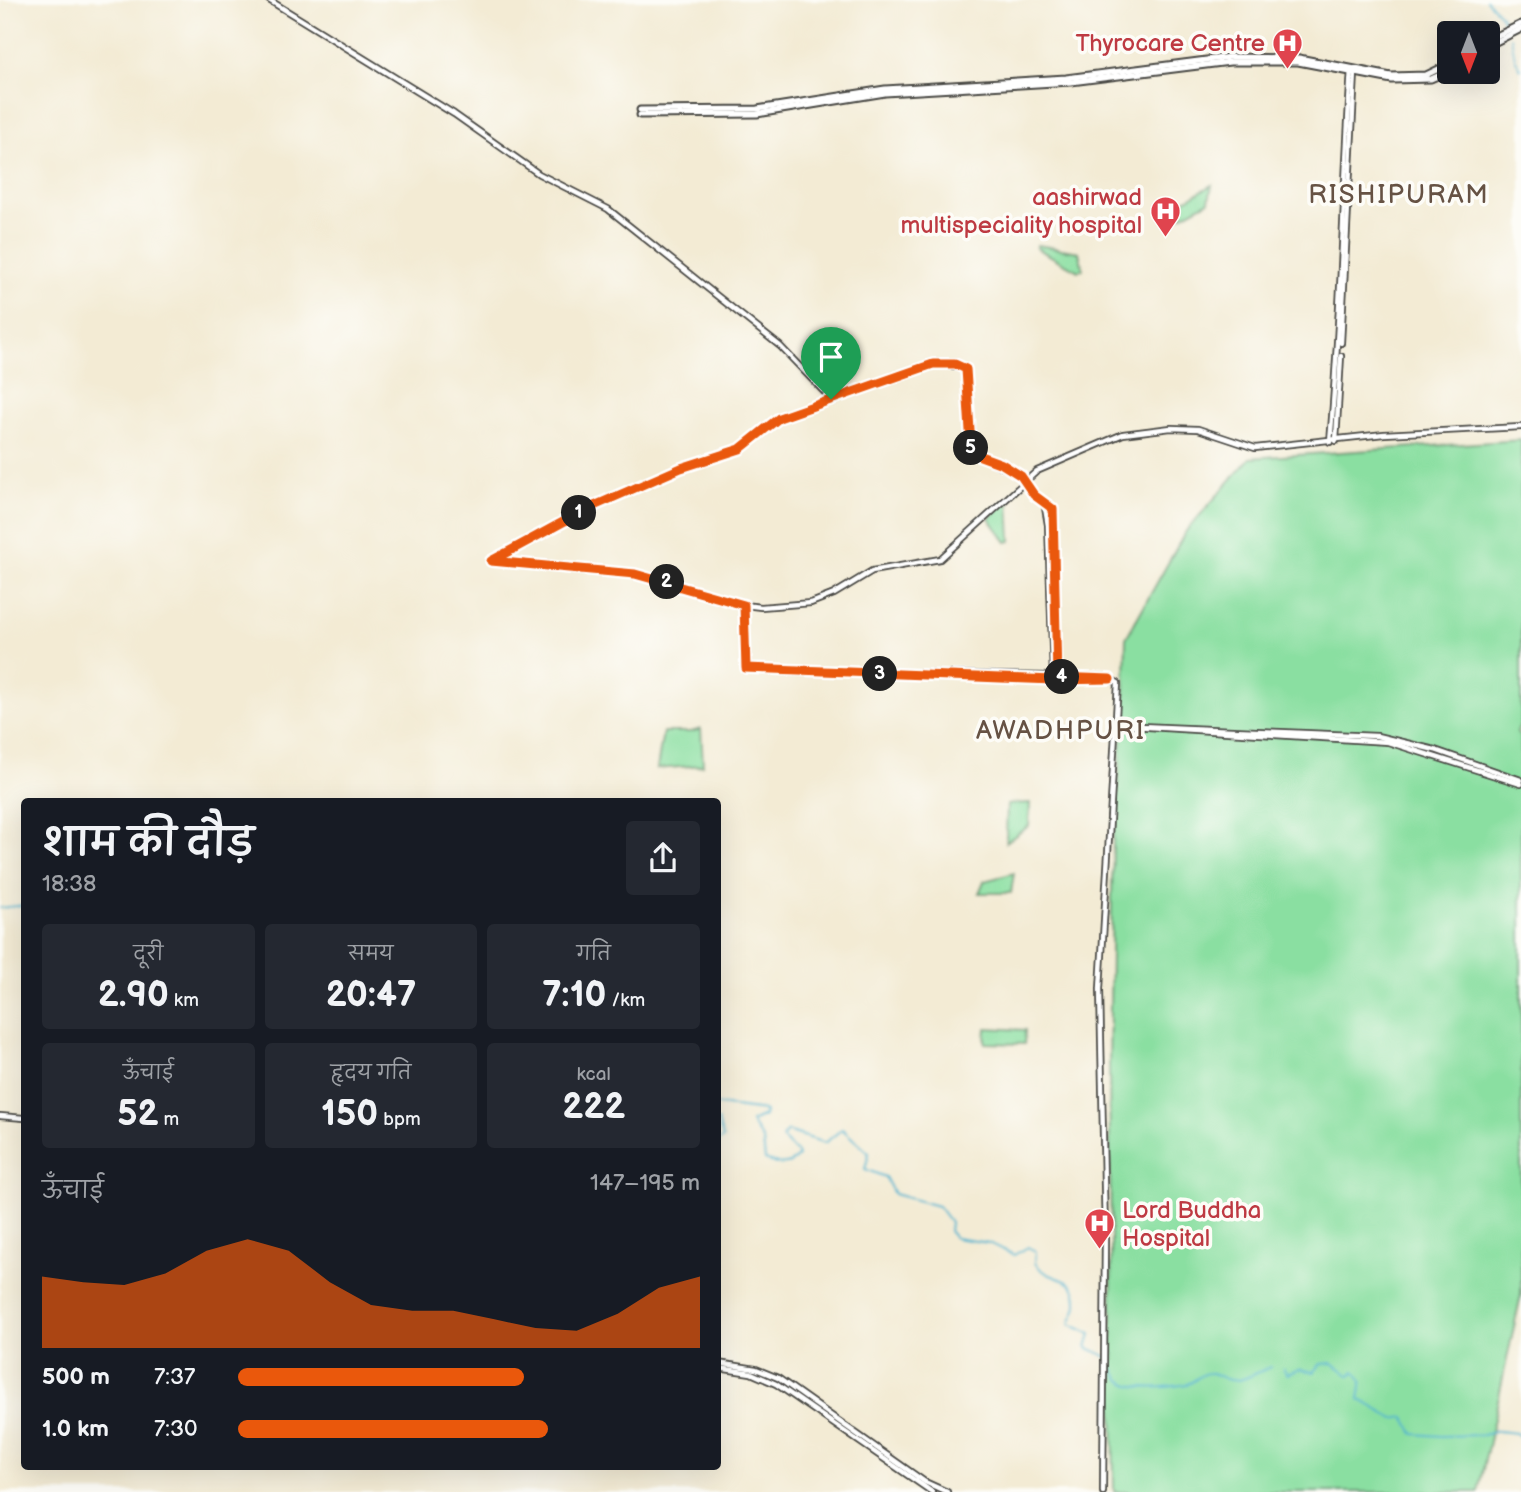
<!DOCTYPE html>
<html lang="hi">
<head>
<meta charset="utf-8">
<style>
	body { margin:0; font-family:"Balsamiq Sans","Playpen Sans Deva",sans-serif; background:#242831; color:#f1f3f6; height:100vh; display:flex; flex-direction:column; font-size:26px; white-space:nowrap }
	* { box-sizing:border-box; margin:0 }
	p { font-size:23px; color:#9ea1a6 }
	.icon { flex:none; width:38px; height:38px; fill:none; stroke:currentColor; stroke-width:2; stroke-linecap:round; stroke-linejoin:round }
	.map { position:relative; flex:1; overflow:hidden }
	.panel { position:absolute; left:21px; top:798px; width:700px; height:672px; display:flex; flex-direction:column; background:#171b24; border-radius:7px; box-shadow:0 7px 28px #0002 }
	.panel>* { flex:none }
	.needle { width:46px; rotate:180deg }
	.tools { position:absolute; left:1437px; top:21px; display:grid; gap:14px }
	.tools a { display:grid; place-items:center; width:63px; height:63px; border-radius:7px; background:#171b24; box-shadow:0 7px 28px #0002; font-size:35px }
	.pin { position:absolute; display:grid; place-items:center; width:60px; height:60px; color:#fff; margin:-72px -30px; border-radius:50% 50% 50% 0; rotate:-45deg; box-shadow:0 0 7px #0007 }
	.pin .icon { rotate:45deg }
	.km { position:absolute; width:35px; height:35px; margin:-18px; border-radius:50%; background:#222; color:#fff; font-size:19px; line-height:35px; text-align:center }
	.round { display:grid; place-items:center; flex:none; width:74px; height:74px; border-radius:7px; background:#242831 }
	.headline { display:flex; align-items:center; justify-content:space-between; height:119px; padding:0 21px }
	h1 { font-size:38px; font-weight:600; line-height:52px }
	.stats { display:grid; grid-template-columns:repeat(3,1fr); gap:10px; height:119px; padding:7px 21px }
	.stats div { display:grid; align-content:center; border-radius:7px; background:#242831; text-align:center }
	.stats b { font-size:35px; font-weight:600 }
	.stats small { font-size:19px; font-weight:400 }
	.stats p { font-size:19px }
	.chart { height:196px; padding:14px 21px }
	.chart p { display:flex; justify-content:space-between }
	.chart svg { width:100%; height:126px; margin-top:7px; fill:#ea580c; opacity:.7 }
	ul { padding:0 21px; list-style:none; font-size:23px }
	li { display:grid; grid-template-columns:112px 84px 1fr; align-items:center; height:52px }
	li i { height:18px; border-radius:9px; background:#ea580c }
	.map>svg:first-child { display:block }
</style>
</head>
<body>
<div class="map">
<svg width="1521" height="1492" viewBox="0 0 1521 1492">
	<rect width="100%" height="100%" fill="#fdfcf7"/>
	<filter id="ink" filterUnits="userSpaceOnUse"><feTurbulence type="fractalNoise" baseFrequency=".0143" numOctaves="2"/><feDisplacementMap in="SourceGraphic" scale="14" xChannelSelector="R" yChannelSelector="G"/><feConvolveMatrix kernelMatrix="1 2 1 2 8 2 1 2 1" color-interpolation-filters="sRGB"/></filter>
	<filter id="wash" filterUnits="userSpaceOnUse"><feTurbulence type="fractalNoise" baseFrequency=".00686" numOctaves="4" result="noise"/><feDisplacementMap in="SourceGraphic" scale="28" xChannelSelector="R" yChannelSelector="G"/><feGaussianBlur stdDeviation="1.57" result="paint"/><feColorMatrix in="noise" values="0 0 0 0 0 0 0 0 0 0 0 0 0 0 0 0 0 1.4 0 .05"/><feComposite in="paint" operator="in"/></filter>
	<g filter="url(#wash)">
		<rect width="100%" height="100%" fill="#f3ebd4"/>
		<!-- green -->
		<g fill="#8adfa1" stroke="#5a8566" stroke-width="2">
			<polygon points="1212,185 1209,201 1168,223 1162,213"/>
			<polygon points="1037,245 1079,252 1083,269 1078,271 1036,248"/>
			<polygon points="1521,440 1521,723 1517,733 1521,738 1521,1295 1478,1492 1114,1492 1109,1066 1113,839 1124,716 1126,638 1186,531 1250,458"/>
			<polygon points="1009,498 1011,541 1007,542 989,518"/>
			<polygon points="701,729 703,765 657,769 663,732 691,732"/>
			<polygon points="1030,803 1029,826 1006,842 1007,804"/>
			<polygon points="1014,873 1011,893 979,893 984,881"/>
			<polygon points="986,1028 1025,1030 1024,1044 985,1043"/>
		</g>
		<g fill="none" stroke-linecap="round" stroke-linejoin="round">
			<!-- stream -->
			<g stroke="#50b3cf" stroke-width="2">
				<polyline points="1486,0 1500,14 1507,29"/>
				<polyline points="1511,37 1515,59 1521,69"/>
				<polyline points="0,908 24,905"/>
				<path d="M718,1105l47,6 -1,5 -13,6 12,19 2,19c13,5 22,8 33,-3l-1,-4 -15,-15 5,-7 38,12 17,-14 27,24 -4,16 20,8 9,17 44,12 12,16 -1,9 6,7 34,5 25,12 14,-8 8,5 -1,11c17,23 43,8 42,41 0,7 -5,13 -7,20l21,10 -4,13c6,4 13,5 19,10 7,5 8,16 14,22 12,13 51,8 67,5 9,-2 13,-12 24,-11 6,1 13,7 20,7 13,2 27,-9 40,-13"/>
				<polyline points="718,1121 723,1138 718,1142"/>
				<polyline points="1283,1368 1287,1374 1300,1369 1314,1372 1321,1364 1333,1363 1350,1376 1355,1371 1362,1381 1359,1399 1394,1419 1405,1417 1414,1434 1441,1436 1483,1435 1498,1431 1516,1433 1521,1438"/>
			</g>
		</g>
	</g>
	<g filter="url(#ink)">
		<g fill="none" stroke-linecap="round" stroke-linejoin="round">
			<defs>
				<g id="minor">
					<polyline points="269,0 454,114 539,174 608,209 780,346 831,399"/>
					<polyline points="1341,343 1355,73"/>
					<polyline points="1336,441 1341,356"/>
					<path d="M1330,442c11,-124 13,-248 21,-373"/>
					<polyline points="1044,502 1048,525 1053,678"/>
					<polyline points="491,560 587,509 681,468 740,449 779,418 933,364 964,367 966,372 974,453 1021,476 1033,494 1053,509 1057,679"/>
					<polyline points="492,561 635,574 744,605 746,668 826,672"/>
					<polyline points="744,605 761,607 811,603 834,594 872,571 940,559 1037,471 1123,434 1171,428 1198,429 1255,448 1384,434 1521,427"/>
					<polyline points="826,672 1106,677 1118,683 1100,989 1105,1235 1103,1492"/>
					<polyline points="1037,679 1109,679"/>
					<polyline points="1116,725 1388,742 1521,784"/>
					<polyline points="1140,726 1377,736 1435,750 1521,780"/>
					<polyline points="0,1116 24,1118"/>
					<polyline points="718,1363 756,1369 778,1378 925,1482 947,1492"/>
					<polyline points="718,1368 751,1373 776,1384 932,1492"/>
				</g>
				<g id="major">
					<polyline points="1488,40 1521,24"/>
					<polyline points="1488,46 1521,29"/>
					<polyline points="640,110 757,109 885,89 1066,78 1230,57 1299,58 1391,76 1426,75 1449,64"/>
					<polyline points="640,115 757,114 885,93 1071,82 1230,62 1298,62 1392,80 1431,79 1449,71"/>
				</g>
			</defs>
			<!-- minor casing -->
			<use href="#minor" stroke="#494844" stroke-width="8"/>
			<!-- major casing -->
			<use href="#major" stroke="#494844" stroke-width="9"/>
			<!-- minor -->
			<use href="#minor" stroke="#fff" stroke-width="4.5"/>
			<!-- major -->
			<use href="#major" stroke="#fff" stroke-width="5"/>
		</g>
	</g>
	<g fill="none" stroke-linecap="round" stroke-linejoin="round" filter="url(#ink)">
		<defs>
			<polygon id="route" points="933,364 955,364 966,369 971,446 975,454 1002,464 1021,476 1034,495 1053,509 1057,677 1110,679 1054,680 746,668 744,605 635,574 491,561 587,509 681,468 740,449 779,418"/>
		</defs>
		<!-- route casing -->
		<use href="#route" stroke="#fff" stroke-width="14"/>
		<!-- route -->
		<use href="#route" stroke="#ea580c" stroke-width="9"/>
	</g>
	<!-- icons -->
	<defs>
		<symbol id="hospital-pin" viewBox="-11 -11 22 30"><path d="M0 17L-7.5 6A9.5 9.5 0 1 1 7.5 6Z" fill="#e0444e" stroke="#fdfcf7"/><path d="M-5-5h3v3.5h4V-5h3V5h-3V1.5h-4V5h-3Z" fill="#fff"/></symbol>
	</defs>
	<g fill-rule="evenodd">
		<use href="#hospital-pin" x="1270" y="26" width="35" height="47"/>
		<use href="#hospital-pin" x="1148" y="194" width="35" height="47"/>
		<use href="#hospital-pin" x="1082" y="1206" width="35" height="47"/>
	</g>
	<g text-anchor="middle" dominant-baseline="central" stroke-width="7" stroke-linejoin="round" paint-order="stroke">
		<!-- health labels -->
		<g font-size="24" fill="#be3a42" stroke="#fdfcf7" text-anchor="end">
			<text x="1265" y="43">Thyrocare Centre</text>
			<text x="1142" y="197">aashirwad<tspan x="1142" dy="28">multispeciality hospital</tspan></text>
			<text x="1122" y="1210" text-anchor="start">Lord Buddha<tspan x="1122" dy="28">Hospital</tspan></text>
		</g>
		<!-- neighbourhood labels -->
		<g font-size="26" letter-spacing="2" fill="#665244" stroke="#fdfcf7">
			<text x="1399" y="195">RISHIPURAM</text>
			<text x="1061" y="731">AWADHPURI</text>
		</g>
	</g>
</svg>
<div class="tools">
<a><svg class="needle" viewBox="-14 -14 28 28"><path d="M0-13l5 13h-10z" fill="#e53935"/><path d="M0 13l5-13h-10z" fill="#9ea1a6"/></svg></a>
</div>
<div class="pin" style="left:831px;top:399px;background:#1e9e55"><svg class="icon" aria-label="arrive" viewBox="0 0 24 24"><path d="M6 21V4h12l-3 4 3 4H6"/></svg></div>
<b class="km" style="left:579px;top:513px">1</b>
<b class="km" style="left:667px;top:582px">2</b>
<b class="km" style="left:880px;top:674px">3</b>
<b class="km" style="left:1062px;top:677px">4</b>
<b class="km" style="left:971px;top:448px">5</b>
<section class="panel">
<div class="headline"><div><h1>शाम की दौड़</h1><p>18:38</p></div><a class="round"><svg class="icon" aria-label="share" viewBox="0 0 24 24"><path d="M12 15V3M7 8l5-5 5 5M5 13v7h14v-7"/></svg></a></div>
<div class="stats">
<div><p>दूरी</p><b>2.90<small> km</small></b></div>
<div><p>समय</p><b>20:47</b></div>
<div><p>गति</p><b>7:10<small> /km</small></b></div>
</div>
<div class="stats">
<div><p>ऊँचाई</p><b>52<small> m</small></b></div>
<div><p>हृदय गति</p><b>150<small> bpm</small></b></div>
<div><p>kcal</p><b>222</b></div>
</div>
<div class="chart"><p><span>ऊँचाई</span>147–195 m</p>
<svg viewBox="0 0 160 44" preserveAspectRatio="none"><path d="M0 44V19L10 21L20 22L30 18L40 10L50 6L60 10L70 21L80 29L90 31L100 31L110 34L120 37L130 38L140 32L150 23L160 19V44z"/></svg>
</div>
<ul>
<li><b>500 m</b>7:37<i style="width:62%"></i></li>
<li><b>1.0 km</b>7:30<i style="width:67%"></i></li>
</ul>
</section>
</div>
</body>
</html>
